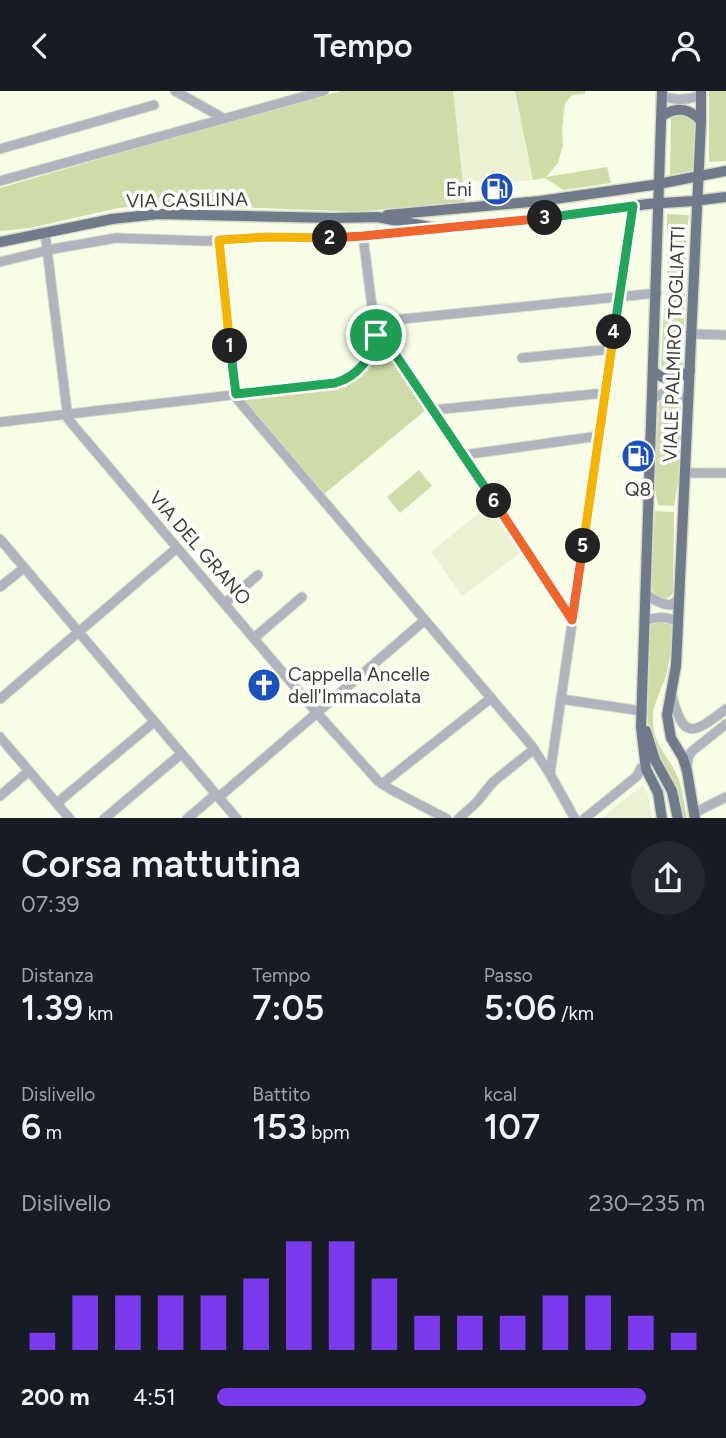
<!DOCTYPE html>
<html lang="it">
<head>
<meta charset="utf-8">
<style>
	body { margin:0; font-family:Figtree,sans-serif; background:#242831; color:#f1f3f6; height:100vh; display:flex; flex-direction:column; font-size:26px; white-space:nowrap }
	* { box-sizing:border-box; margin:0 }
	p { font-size:23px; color:#9ea1a6 }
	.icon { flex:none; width:38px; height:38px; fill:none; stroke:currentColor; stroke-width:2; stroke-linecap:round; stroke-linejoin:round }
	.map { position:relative; height:727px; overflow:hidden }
	.side { display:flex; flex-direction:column; background:#171b24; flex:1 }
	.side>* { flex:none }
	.pin { position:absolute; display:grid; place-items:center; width:60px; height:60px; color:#fff; margin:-30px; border:4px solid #fff; border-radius:50%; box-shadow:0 2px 7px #0007 }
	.km { position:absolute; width:35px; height:35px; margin:-18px; border-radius:50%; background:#222; color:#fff; font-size:19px; line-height:35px; text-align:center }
	.round { display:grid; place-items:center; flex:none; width:74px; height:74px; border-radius:37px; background:#242831 }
	.overview { display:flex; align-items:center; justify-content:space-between; height:119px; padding:0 21px }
	h1 { font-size:38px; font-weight:600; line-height:52px }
	.metrics { display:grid; grid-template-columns:repeat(3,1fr); gap:10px; height:119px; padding:7px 21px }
	.metrics div { display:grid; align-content:center }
	.metrics b { font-size:35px; font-weight:600 }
	.metrics small { font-size:19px; font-weight:400 }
	.metrics p { font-size:19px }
	.chart { height:196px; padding:14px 21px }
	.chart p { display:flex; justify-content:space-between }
	.chart svg { width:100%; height:126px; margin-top:7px; stroke:#7c3aed; stroke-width:6 }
	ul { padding:0 21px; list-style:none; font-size:23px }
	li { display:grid; grid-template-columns:112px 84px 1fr; align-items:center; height:52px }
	li i { height:18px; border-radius:9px; background:#7c3aed }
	header { display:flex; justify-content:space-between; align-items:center; height:91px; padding:0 21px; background:#171b24; font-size:32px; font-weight:600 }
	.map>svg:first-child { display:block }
</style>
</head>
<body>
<header><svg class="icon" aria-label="back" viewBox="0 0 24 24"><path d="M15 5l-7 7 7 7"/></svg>Tempo<svg class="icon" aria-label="person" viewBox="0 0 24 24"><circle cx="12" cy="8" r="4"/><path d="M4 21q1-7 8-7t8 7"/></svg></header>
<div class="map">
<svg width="726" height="728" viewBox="0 0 726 728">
	<rect width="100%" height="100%" fill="#f8fee5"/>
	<!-- built -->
	<g fill="#eaf2d3">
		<polygon points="453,0 515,0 533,89 513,91 512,87 463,91"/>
		<polygon points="490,413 523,460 462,505 431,461"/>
		<polygon points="643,694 648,704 652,727 601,727"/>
	</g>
	<!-- green -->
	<g fill="#cfdca7">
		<polygon points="341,0 453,0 465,111 365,120 339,120 159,113 118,117 30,137 0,140 0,97 229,30"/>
		<polygon points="515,0 585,0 585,3 572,4 565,12 562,38 563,54 558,72 546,86 607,76 611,92 563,99 545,87 533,89"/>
		<polygon points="709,0 726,0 726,70 709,71"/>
		<polygon points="684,23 695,31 694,79 670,84 671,28 673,24"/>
		<polygon points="667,123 689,124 686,154 683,274 682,278 672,284 663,279 661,274 664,219 667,205"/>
		<polygon points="379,260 387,260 427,318 324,403 244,308 339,297 356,290"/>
		<path d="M670,304c8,3 10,6 11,15l-2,66 -5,30 -16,-1 -4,-20 5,-83 5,-6z"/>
		<polygon points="419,379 432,395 400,422 387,406"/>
		<path d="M655,420l19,1 -1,81c-12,14 -20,5 -22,-10z"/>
		<path d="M656,530l11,1c1,1 3,2 4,4 3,7 -2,41 -5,49 -4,14 -12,26 -13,41 -1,26 11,35 22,55 7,14 9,32 12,47h-6l-10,-37 -21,-43 -2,-16 -1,-43 3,-53z"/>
	</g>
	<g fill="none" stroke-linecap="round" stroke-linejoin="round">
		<defs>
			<g id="minor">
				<polyline points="175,0 223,27"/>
				<path d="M662,4c13,7 26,5 39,0"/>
				<polyline points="0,58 154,14"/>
				<polyline points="0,90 324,0"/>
				<polyline points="45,142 68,328 317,622 378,690 390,698 447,728"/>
				<polyline points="219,149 235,297 238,309 531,654 550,683 575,728"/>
				<polyline points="0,171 53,158 116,147 207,150 267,146 334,147 431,138"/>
				<polyline points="374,231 657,202"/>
				<polyline points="692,243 726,244"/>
				<polyline points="376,244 391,257 572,529"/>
				<polyline points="522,267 612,258"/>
				<path d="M653,308c15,-11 21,-8 35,2"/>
				<polyline points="433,319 605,302"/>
				<path d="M0,331l335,-39c21,-5 36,-24 41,-45l-13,-102"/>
				<polyline points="463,364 599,345"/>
				<polyline points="686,382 726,382"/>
				<polyline points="0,448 237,728"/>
				<polyline points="0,496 24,477"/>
				<path d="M645,502c8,7 16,12 27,12l7,-7"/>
				<polyline points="225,512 258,484"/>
				<path d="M644,530c12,-4 24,-6 34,2"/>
				<polyline points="254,547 302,506"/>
				<path d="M672,605c12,46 22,37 54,13"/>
				<polyline points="0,608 177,457"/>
				<polyline points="561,608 642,620"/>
				<polyline points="0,646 70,728"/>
				<polyline points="687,675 688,667 691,661 726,633"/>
				<polyline points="550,683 633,115"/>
				<polyline points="382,693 491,607"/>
				<polyline points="0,705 29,680"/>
				<polyline points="219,706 425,529"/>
				<polyline points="57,712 154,631"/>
				<polyline points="694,722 726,706"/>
				<polyline points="104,728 181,663"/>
				<polyline points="187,728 216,703"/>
				<polyline points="458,728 476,712 493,691 534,658"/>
				<polyline points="584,728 631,690 637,685 641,677"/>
			</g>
			<g id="major">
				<path d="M662,25c15,-10 27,-8 39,5"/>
				<polyline points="387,124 540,110 653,94 726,80"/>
				<polyline points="0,151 112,128 158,123 333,127 377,126 436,137 519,130 648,113 693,110 726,106"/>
				<path d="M654,281c15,11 20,8 36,-1"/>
				<polyline points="646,640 655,669 672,700 678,728"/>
				<polyline points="662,728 658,702 646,678 641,636 662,0"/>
				<polyline points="695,728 687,680 683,667 671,647 667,624 676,575 678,532 701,30 701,0"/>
			</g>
		</defs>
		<!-- minor casing -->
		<use href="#minor" stroke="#d6dbc5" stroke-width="11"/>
		<!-- major casing -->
		<use href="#major" stroke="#d6dbc5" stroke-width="13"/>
		<!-- minor -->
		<use href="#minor" stroke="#afb4be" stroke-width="9"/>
		<!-- major -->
		<use href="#major" stroke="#717a8b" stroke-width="10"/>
	</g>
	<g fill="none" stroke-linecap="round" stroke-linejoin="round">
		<defs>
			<path id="split-1" d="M230,255l6,48 99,-11c22,-6 38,-26 41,-48"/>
			<polyline id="split-2" points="230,255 219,149 267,146 330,147"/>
			<polyline id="split-3" points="330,147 363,145 545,127"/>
			<polyline id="split-4" points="545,127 633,115 614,241"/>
			<polyline id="split-5" points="583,455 614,241"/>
			<polyline id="split-6" points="494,410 572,529 583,455"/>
			<polyline id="split-7" points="376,244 391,257 494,410"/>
		</defs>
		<!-- split-1 casing -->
		<use href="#split-1" stroke="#fff" stroke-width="14"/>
		<!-- split-2 casing -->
		<use href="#split-2" stroke="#fff" stroke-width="14"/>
		<!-- split-3 casing -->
		<use href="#split-3" stroke="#fff" stroke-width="14"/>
		<!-- split-4 casing -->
		<use href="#split-4" stroke="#fff" stroke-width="14"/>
		<!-- split-5 casing -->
		<use href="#split-5" stroke="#fff" stroke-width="14"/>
		<!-- split-6 casing -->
		<use href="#split-6" stroke="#fff" stroke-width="14"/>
		<!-- split-7 casing -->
		<use href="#split-7" stroke="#fff" stroke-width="14"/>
		<!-- split-1 -->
		<use href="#split-1" stroke="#22a559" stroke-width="9"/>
		<!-- split-2 -->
		<use href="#split-2" stroke="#f5b400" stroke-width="9"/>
		<!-- split-3 -->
		<use href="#split-3" stroke="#f0652b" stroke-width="9"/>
		<!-- split-4 -->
		<use href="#split-4" stroke="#22a559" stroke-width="9"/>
		<!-- split-5 -->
		<use href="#split-5" stroke="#f5b400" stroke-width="9"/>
		<!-- split-6 -->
		<use href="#split-6" stroke="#f0652b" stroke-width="9"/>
		<!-- split-7 -->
		<use href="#split-7" stroke="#22a559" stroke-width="9"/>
	</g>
	<!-- icons -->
	<defs>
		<symbol id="fuel-disc" viewBox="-11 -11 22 22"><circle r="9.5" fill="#1b50bd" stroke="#fff"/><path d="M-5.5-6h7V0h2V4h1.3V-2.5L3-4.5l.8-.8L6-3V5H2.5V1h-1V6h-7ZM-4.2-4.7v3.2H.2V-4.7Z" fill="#fff"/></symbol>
		<symbol id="church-disc" viewBox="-11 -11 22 22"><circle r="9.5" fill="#1b50bd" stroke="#fff"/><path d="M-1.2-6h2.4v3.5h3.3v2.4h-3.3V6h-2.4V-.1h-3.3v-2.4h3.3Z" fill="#fff"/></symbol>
	</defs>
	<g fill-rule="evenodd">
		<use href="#fuel-disc" x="478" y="79" width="38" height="38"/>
		<use href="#fuel-disc" x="619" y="346" width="38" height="38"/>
		<use href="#church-disc" x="245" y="575" width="38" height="38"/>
	</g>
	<g text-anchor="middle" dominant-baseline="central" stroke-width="7" stroke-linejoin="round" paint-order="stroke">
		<!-- poi labels -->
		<g font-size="19" fill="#3c3e35" stroke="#fff" text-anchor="end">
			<text x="472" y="98">Eni</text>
			<text x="638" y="398" text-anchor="middle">Q8</text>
			<text x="288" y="583" text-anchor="start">Cappella Ancelle<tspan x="288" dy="22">dell'Immacolata</tspan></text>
		</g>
		<!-- street labels -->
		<g font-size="19" fill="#3c3e35" stroke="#fff">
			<text transform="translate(187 109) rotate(-1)">VIA CASILINA</text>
			<text transform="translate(674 253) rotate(-88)">VIALE PALMIRO TOGLIATTI</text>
			<text transform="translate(200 457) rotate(49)">VIA DEL GRANO</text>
		</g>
	</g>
</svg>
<div class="pin" style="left:376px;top:244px;background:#1e9e55"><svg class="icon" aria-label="arrive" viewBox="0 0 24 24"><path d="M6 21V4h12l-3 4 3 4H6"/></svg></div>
<b class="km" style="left:230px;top:255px">1</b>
<b class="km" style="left:330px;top:147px">2</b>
<b class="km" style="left:545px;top:127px">3</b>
<b class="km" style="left:614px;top:241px">4</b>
<b class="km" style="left:583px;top:455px">5</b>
<b class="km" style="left:494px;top:410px">6</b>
</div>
<section class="side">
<div class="overview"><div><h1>Corsa mattutina</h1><p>07:39</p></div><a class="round"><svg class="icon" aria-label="share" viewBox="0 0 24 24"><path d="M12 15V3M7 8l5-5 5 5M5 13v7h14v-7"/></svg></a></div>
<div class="metrics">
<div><p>Distanza</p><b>1.39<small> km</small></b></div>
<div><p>Tempo</p><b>7:05</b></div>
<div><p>Passo</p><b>5:06<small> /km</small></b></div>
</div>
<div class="metrics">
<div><p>Dislivello</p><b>6<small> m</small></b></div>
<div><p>Battito</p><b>153<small> bpm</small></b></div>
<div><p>kcal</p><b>107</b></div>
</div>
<div class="chart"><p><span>Dislivello</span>230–235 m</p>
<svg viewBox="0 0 160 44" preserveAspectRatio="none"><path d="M5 44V38M15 44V25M25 44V25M35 44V25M45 44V25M55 44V19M65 44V6M75 44V6M85 44V19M95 44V32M105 44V32M115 44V32M125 44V25M135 44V25M145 44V32M155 44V38"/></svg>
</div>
<ul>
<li><b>200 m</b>4:51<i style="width:88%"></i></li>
</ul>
</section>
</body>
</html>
